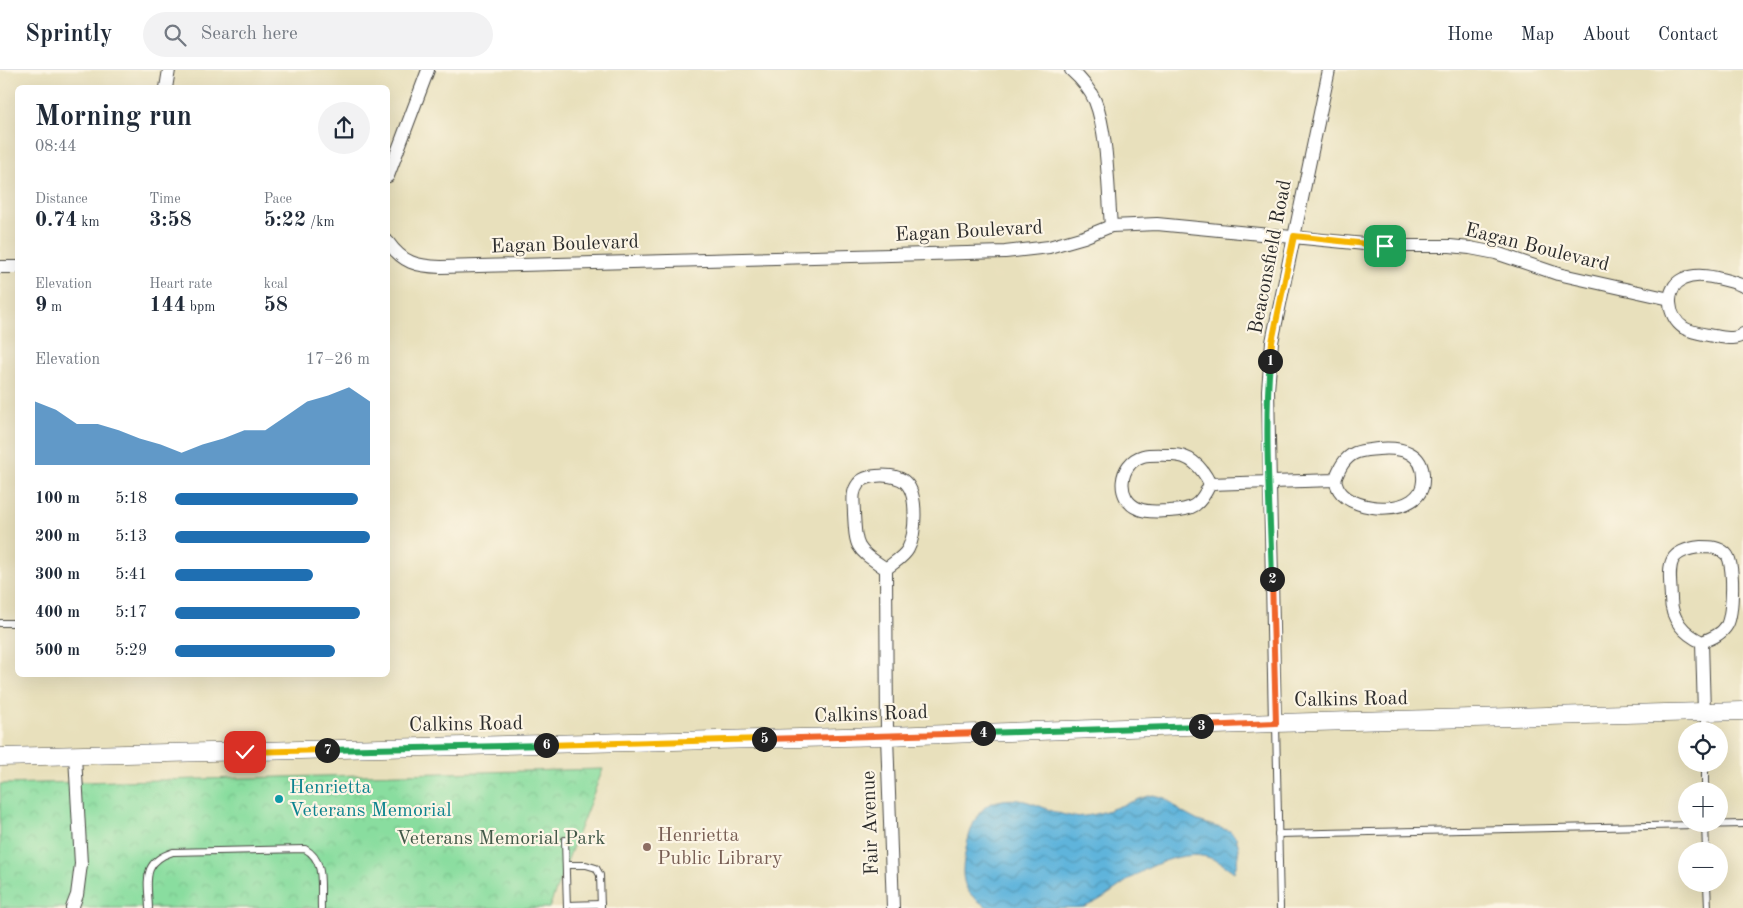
<!DOCTYPE html>
<html lang="en">
<head>
<meta charset="utf-8">
<style>
	body { margin:0; font-family:"Old Standard TT",serif; background:#f2f2f3; color:#1f2937; height:100vh; display:flex; flex-direction:column; font-size:19px; white-space:nowrap }
	* { box-sizing:border-box; margin:0 }
	p { font-size:16px; color:#747a83 }
	.icon { flex:none; width:28px; height:28px; fill:none; stroke:currentColor; stroke-width:2; stroke-linecap:round; stroke-linejoin:round }
	.map { position:relative; flex:1; overflow:hidden }
	.drawer { position:absolute; left:15px; top:15px; width:375px; height:592px; display:flex; flex-direction:column; background:#fff; border-radius:8px; box-shadow:0 5px 20px #0002 }
	.drawer>* { flex:none }
	.tools { position:absolute; left:1678px; top:652px; display:grid; gap:10px }
	.tools a { display:grid; place-items:center; width:50px; height:50px; border-radius:50%; background:#fff; box-shadow:0 5px 20px #0002; font-size:25px }
	.pin { position:absolute; display:grid; place-items:center; width:42px; height:42px; color:#fff; margin:-21px; border-radius:10px; box-shadow:0 2px 8px #0006 }
	.km { position:absolute; width:25px; height:25px; margin:-12px; border-radius:50%; background:#222; color:#fff; font-size:14px; line-height:25px; text-align:center }
	.round { display:grid; place-items:center; flex:none; width:52px; height:52px; border-radius:26px; background:#f2f2f3 }
	.headline { display:flex; align-items:center; justify-content:space-between; height:85px; padding:0 20px }
	h1 { font-size:28px; font-weight:700; line-height:38px }
	.figures { display:grid; grid-template-columns:repeat(3,1fr); gap:8px; height:85px; padding:5px 20px }
	.figures div { display:grid; align-content:center }
	.figures b { font-size:21px; font-weight:700 }
	.figures small { font-size:14px; font-weight:400 }
	.figures p { font-size:14px }
	.chart { height:140px; padding:10px 20px }
	.chart p { display:flex; justify-content:space-between }
	.chart svg { width:100%; height:90px; margin-top:5px; fill:#1f6fb2; opacity:.7 }
	ul { padding:0 20px; list-style:none; font-size:16px }
	li { display:grid; grid-template-columns:80px 60px 1fr; align-items:center; height:38px }
	li i { height:12px; border-radius:6px; background:#1f6fb2 }
	header { display:flex; align-items:center; gap:30px; box-sizing:border-box; height:70px; padding:0 25px; background:#fff; border-bottom:1px solid #e0e1e3 }
	header strong { font-size:24px }
	nav { display:flex; gap:28px; margin-inline-start:auto; font-size:18px }
	.search { width:350px; height:45px; background:#f2f2f3; display:flex; align-items:center; gap:12px; box-sizing:border-box; padding:0 18px; border-radius:28px; color:#747a83; font-size:19px }
	.map>svg:first-child { display:block }
</style>
</head>
<body>
<header>
<strong>Sprintly</strong>
<div class="search"><svg class="icon" aria-label="search" viewBox="0 0 24 24"><circle cx="10" cy="10" r="6"/><path d="M15 15l6 6"/></svg>Search here</div>
<nav><a>Home</a><a>Map</a><a>About</a><a>Contact</a></nav>
</header>
<div class="map">
<svg width="1743" height="838" viewBox="0 0 1743 838">
	<defs>
		<pattern id="park-crowns" width="20" height="18" patternUnits="userSpaceOnUse" patternTransform="scale(1.25)"><rect width="20" height="18" fill="#89dd9f"/><path d="M2 6a3 3 0 1 1 6 0M12 15a3 3 0 1 1 6 0" fill="none" stroke="#76be89"/></pattern>
		<pattern id="water-waves" width="16" height="10" patternUnits="userSpaceOnUse" patternTransform="scale(1.25)"><rect width="16" height="10" fill="#5eb4db"/><path d="M0 5q4-4 8 0t8 0" fill="none" stroke="#4e93b2"/></pattern>
	</defs>
	<rect width="100%" height="100%" fill="#fcf5e5"/>
	<filter id="ink" filterUnits="userSpaceOnUse"><feTurbulence type="fractalNoise" baseFrequency=".02" numOctaves="2"/><feDisplacementMap in="SourceGraphic" scale="10" xChannelSelector="R" yChannelSelector="G"/><feConvolveMatrix kernelMatrix="1 2 1 2 8 2 1 2 1" color-interpolation-filters="sRGB"/></filter>
	<filter id="wash" filterUnits="userSpaceOnUse"><feTurbulence type="fractalNoise" baseFrequency=".0096" numOctaves="4" result="noise"/><feDisplacementMap in="SourceGraphic" scale="20" xChannelSelector="R" yChannelSelector="G"/><feGaussianBlur stdDeviation="1.12" result="paint"/><feColorMatrix in="noise" values="0 0 0 0 0 0 0 0 0 0 0 0 0 0 0 0 0 1.4 0 .05"/><feComposite in="paint" operator="in"/></filter>
	<g filter="url(#wash)">
		<rect width="100%" height="100%" fill="#e8e0bc"/>
		<!-- park -->
		<polygon fill="url(#park-crowns)" stroke="#5a8465" points="603,699 549,838 0,838 0,714"/>
		<!-- water -->
		<path fill="url(#water-waves)" stroke="#447083" d="M1153,725l12,3 18,15 15,8 32,10 6,6 3,11 -2,15 -3,9c-8,-6 -17,-12 -27,-15 -22,-6 -52,6 -71,18 -18,11 -32,25 -52,32 -10,1 -47,1 -60,1 -10,0 -24,0 -34,0 -5,-2 -9,-5 -13,-8 -18,-13 -15,-32 -11,-51 3,-14 7,-31 18,-41 4,-4 9,-6 14,-7 28,-7 45,10 72,15 25,4 57,-15 83,-21z"/>
	</g>
	<g filter="url(#ink)">
		<g fill="none" stroke-linecap="round" stroke-linejoin="round">
			<defs>
				<g id="service">
					<polyline points="0,553 18,553"/>
					<polyline points="1704,644 1704,661"/>
					<polyline points="1276,654 1280,838"/>
					<polyline points="1705,694 1705,721"/>
					<polyline points="1705,754 1706,781"/>
					<polyline points="1278,764 1743,754"/>
					<polyline points="565,770 567,838"/>
					<polyline points="566,795 586,795 596,798 600,805 601,838"/>
					<polyline points="1707,814 1708,838"/>
					<polyline points="567,835 601,834"/>
					<path d="M149,838c-1,-27 -8,-46 24,-56l132,-3c21,11 15,38 16,59"/>
				</g>
				<g id="minor">
					<path d="M1071,0c9,8 19,20 24,31 13,32 13,90 16,125"/>
					<polyline points="166,18 169,0"/>
					<polyline points="388,106 428,0"/>
					<path d="M388,172c15,21 28,24 53,25l564,-15 44,-5 35,-10 27,-11 46,-2 228,22h65l20,2 26,5 62,21 112,25"/>
					<polyline points="0,197 18,197"/>
					<path d="M1743,216c-8,-4 -17,-6 -26,-8 -12,-2 -22,-4 -34,1 -19,9 -16,38 1,49 9,5 20,6 30,8 9,1 21,5 29,-2"/>
					<path d="M1210,414c-10,21 -16,26 -41,27 -9,0 -21,2 -30,-2 -24,-9 -21,-46 4,-53 8,-2 18,-1 27,-1 20,-1 32,12 40,29l125,-4c1,3 2,7 4,10 15,24 83,26 84,-9 2,-30 -23,-34 -45,-32 -8,1 -16,1 -23,4 -11,5 -16,16 -20,27"/>
					<path d="M886,499c-30,-21 -30,-19 -32,-55 0,-11 -3,-21 4,-30 7,-11 39,-11 48,-1 12,12 10,51 2,66 -4,8 -15,14 -22,20l1,167 6,172"/>
					<path d="M1702,572c-18,-8 -31,-23 -31,-43 -1,-31 -8,-48 30,-52 10,0 18,0 25,7 9,8 7,60 1,71 -5,9 -15,13 -25,17l2,71"/>
					<polyline points="1275,653 1268,320 1272,272 1329,0"/>
					<polyline points="72,838 77,825 81,794 75,686"/>
				</g>
				<polyline id="secondary" points="0,687 887,666 1275,653 1743,641"/>
			</defs>
			<!-- service casing -->
			<use href="#service" stroke="#474641" stroke-width="8"/>
			<!-- minor casing -->
			<use href="#minor" stroke="#474641" stroke-width="14"/>
			<!-- secondary casing -->
			<use href="#secondary" stroke="#474641" stroke-width="19"/>
			<!-- service -->
			<use href="#service" stroke="#fff" stroke-width="6"/>
			<!-- minor -->
			<use href="#minor" stroke="#fff" stroke-width="12"/>
			<!-- secondary -->
			<use href="#secondary" stroke="#fff" stroke-width="18"/>
		</g>
	</g>
	<g fill="none" stroke-linecap="round" stroke-linejoin="round" filter="url(#ink)">
		<defs>
			<polyline id="split-1" points="1270,291 1272,272 1294,166 1385,176"/>
			<path id="split-2" d="M1270,291c-6,72 0,146 2,218"/>
			<polyline id="split-3" points="1201,656 1276,653 1272,509"/>
			<polyline id="split-4" points="983,663 1201,656"/>
			<polyline id="split-5" points="764,669 983,663"/>
			<polyline id="split-6" points="546,675 764,669"/>
			<polyline id="split-7" points="327,680 546,675"/>
			<polyline id="split-8" points="245,682 327,680"/>
		</defs>
		<!-- split-1 casing -->
		<use href="#split-1" stroke="#fff" stroke-width="10"/>
		<!-- split-2 casing -->
		<use href="#split-2" stroke="#fff" stroke-width="10"/>
		<!-- split-3 casing -->
		<use href="#split-3" stroke="#fff" stroke-width="10"/>
		<!-- split-4 casing -->
		<use href="#split-4" stroke="#fff" stroke-width="10"/>
		<!-- split-5 casing -->
		<use href="#split-5" stroke="#fff" stroke-width="10"/>
		<!-- split-6 casing -->
		<use href="#split-6" stroke="#fff" stroke-width="10"/>
		<!-- split-7 casing -->
		<use href="#split-7" stroke="#fff" stroke-width="10"/>
		<!-- split-8 casing -->
		<use href="#split-8" stroke="#fff" stroke-width="10"/>
		<!-- split-1 -->
		<use href="#split-1" stroke="#f5b400" stroke-width="6"/>
		<!-- split-2 -->
		<use href="#split-2" stroke="#22a559" stroke-width="6"/>
		<!-- split-3 -->
		<use href="#split-3" stroke="#f0652b" stroke-width="6"/>
		<!-- split-4 -->
		<use href="#split-4" stroke="#22a559" stroke-width="6"/>
		<!-- split-5 -->
		<use href="#split-5" stroke="#f0652b" stroke-width="6"/>
		<!-- split-6 -->
		<use href="#split-6" stroke="#f5b400" stroke-width="6"/>
		<!-- split-7 -->
		<use href="#split-7" stroke="#22a559" stroke-width="6"/>
		<!-- split-8 -->
		<use href="#split-8" stroke="#f5b400" stroke-width="6"/>
	</g>
	<!-- markers -->
	<circle fill="#0f9aa8" stroke="#fcf5e5" stroke-width="2" cx="279" cy="729" r="5"/>
	<circle fill="#8d6e63" stroke="#fcf5e5" stroke-width="2" cx="647" cy="777" r="5"/>
	<g text-anchor="middle" dominant-baseline="central" stroke-width="4.5" stroke-linejoin="round" paint-order="stroke">
		<!-- street labels -->
		<g font-size="20" fill="#2b2b2b" stroke="#fcf5e5">
			<text transform="translate(969 162) rotate(-3)">Eagan Boulevard</text>
			<text transform="translate(565 175) rotate(-2)">Eagan Boulevard</text>
			<text transform="translate(1537 178) rotate(14)">Eagan Boulevard</text>
			<text transform="translate(1271 187) rotate(-79)">Beaconsfield Road</text>
			<text transform="translate(1351 630) rotate(-1)">Calkins Road</text>
			<text transform="translate(871 645) rotate(-2)">Calkins Road</text>
			<text transform="translate(466 655) rotate(-1)">Calkins Road</text>
			<text transform="translate(871 753) rotate(-92)">Fair Avenue</text>
		</g>
		<!-- culture labels -->
		<g font-size="20" fill="#0d838f" stroke="#fcf5e5" text-anchor="start">
			<text x="289" y="718">Henrietta<tspan x="289" dy="23">Veterans Memorial</tspan></text>
		</g>
		<!-- education labels -->
		<g font-size="20" fill="#785e54" stroke="#fcf5e5" text-anchor="start">
			<text x="657" y="766">Henrietta<tspan x="657" dy="23">Public Library</tspan></text>
		</g>
		<!-- park labels -->
		<g font-size="20" fill="#425848" stroke="#fcf5e5">
			<text x="501" y="769">Veterans Memorial Park</text>
		</g>
	</g>
</svg>
<div class="tools">
<a><svg class="icon" aria-label="locate" viewBox="0 0 24 24"><circle cx="12" cy="12" r="6"/><path d="M12 2v4M12 18v4M2 12h4M18 12h4"/></svg></a>
<a>+</a>
<a>−</a>
</div>
<div class="pin" style="left:1385px;top:176px;background:#1e9e55"><svg class="icon" aria-label="arrive" viewBox="0 0 24 24"><path d="M6 21V4h12l-3 4 3 4H6"/></svg></div>
<div class="pin" style="left:245px;top:682px;background:#d93025"><svg class="icon" aria-label="check" viewBox="0 0 24 24"><path d="M5 12l5 5 9-10"/></svg></div>
<b class="km" style="left:1270px;top:291px">1</b>
<b class="km" style="left:1272px;top:509px">2</b>
<b class="km" style="left:1201px;top:656px">3</b>
<b class="km" style="left:983px;top:663px">4</b>
<b class="km" style="left:764px;top:669px">5</b>
<b class="km" style="left:546px;top:675px">6</b>
<b class="km" style="left:327px;top:680px">7</b>
<section class="drawer">
<div class="headline"><div><h1>Morning run</h1><p>08:44</p></div><a class="round"><svg class="icon" aria-label="share" viewBox="0 0 24 24"><path d="M12 15V3M7 8l5-5 5 5M5 13v7h14v-7"/></svg></a></div>
<div class="figures">
<div><p>Distance</p><b>0.74<small> km</small></b></div>
<div><p>Time</p><b>3:58</b></div>
<div><p>Pace</p><b>5:22<small> /km</small></b></div>
</div>
<div class="figures">
<div><p>Elevation</p><b>9<small> m</small></b></div>
<div><p>Heart rate</p><b>144<small> bpm</small></b></div>
<div><p>kcal</p><b>58</b></div>
</div>
<div class="chart"><p><span>Elevation</span>17–26 m</p>
<svg viewBox="0 0 160 44" preserveAspectRatio="none"><path d="M0 44V13L10 17L20 24L30 24L40 27L50 31L60 34L70 38L80 34L90 31L100 27L110 27L120 20L130 13L140 10L150 6L160 13V44z"/></svg>
</div>
<ul>
<li><b>100 m</b>5:18<i style="width:94%"></i></li>
<li><b>200 m</b>5:13<i style="width:100%"></i></li>
<li><b>300 m</b>5:41<i style="width:71%"></i></li>
<li><b>400 m</b>5:17<i style="width:95%"></i></li>
<li><b>500 m</b>5:29<i style="width:82%"></i></li>
</ul>
</section>
</div>
</body>
</html>
